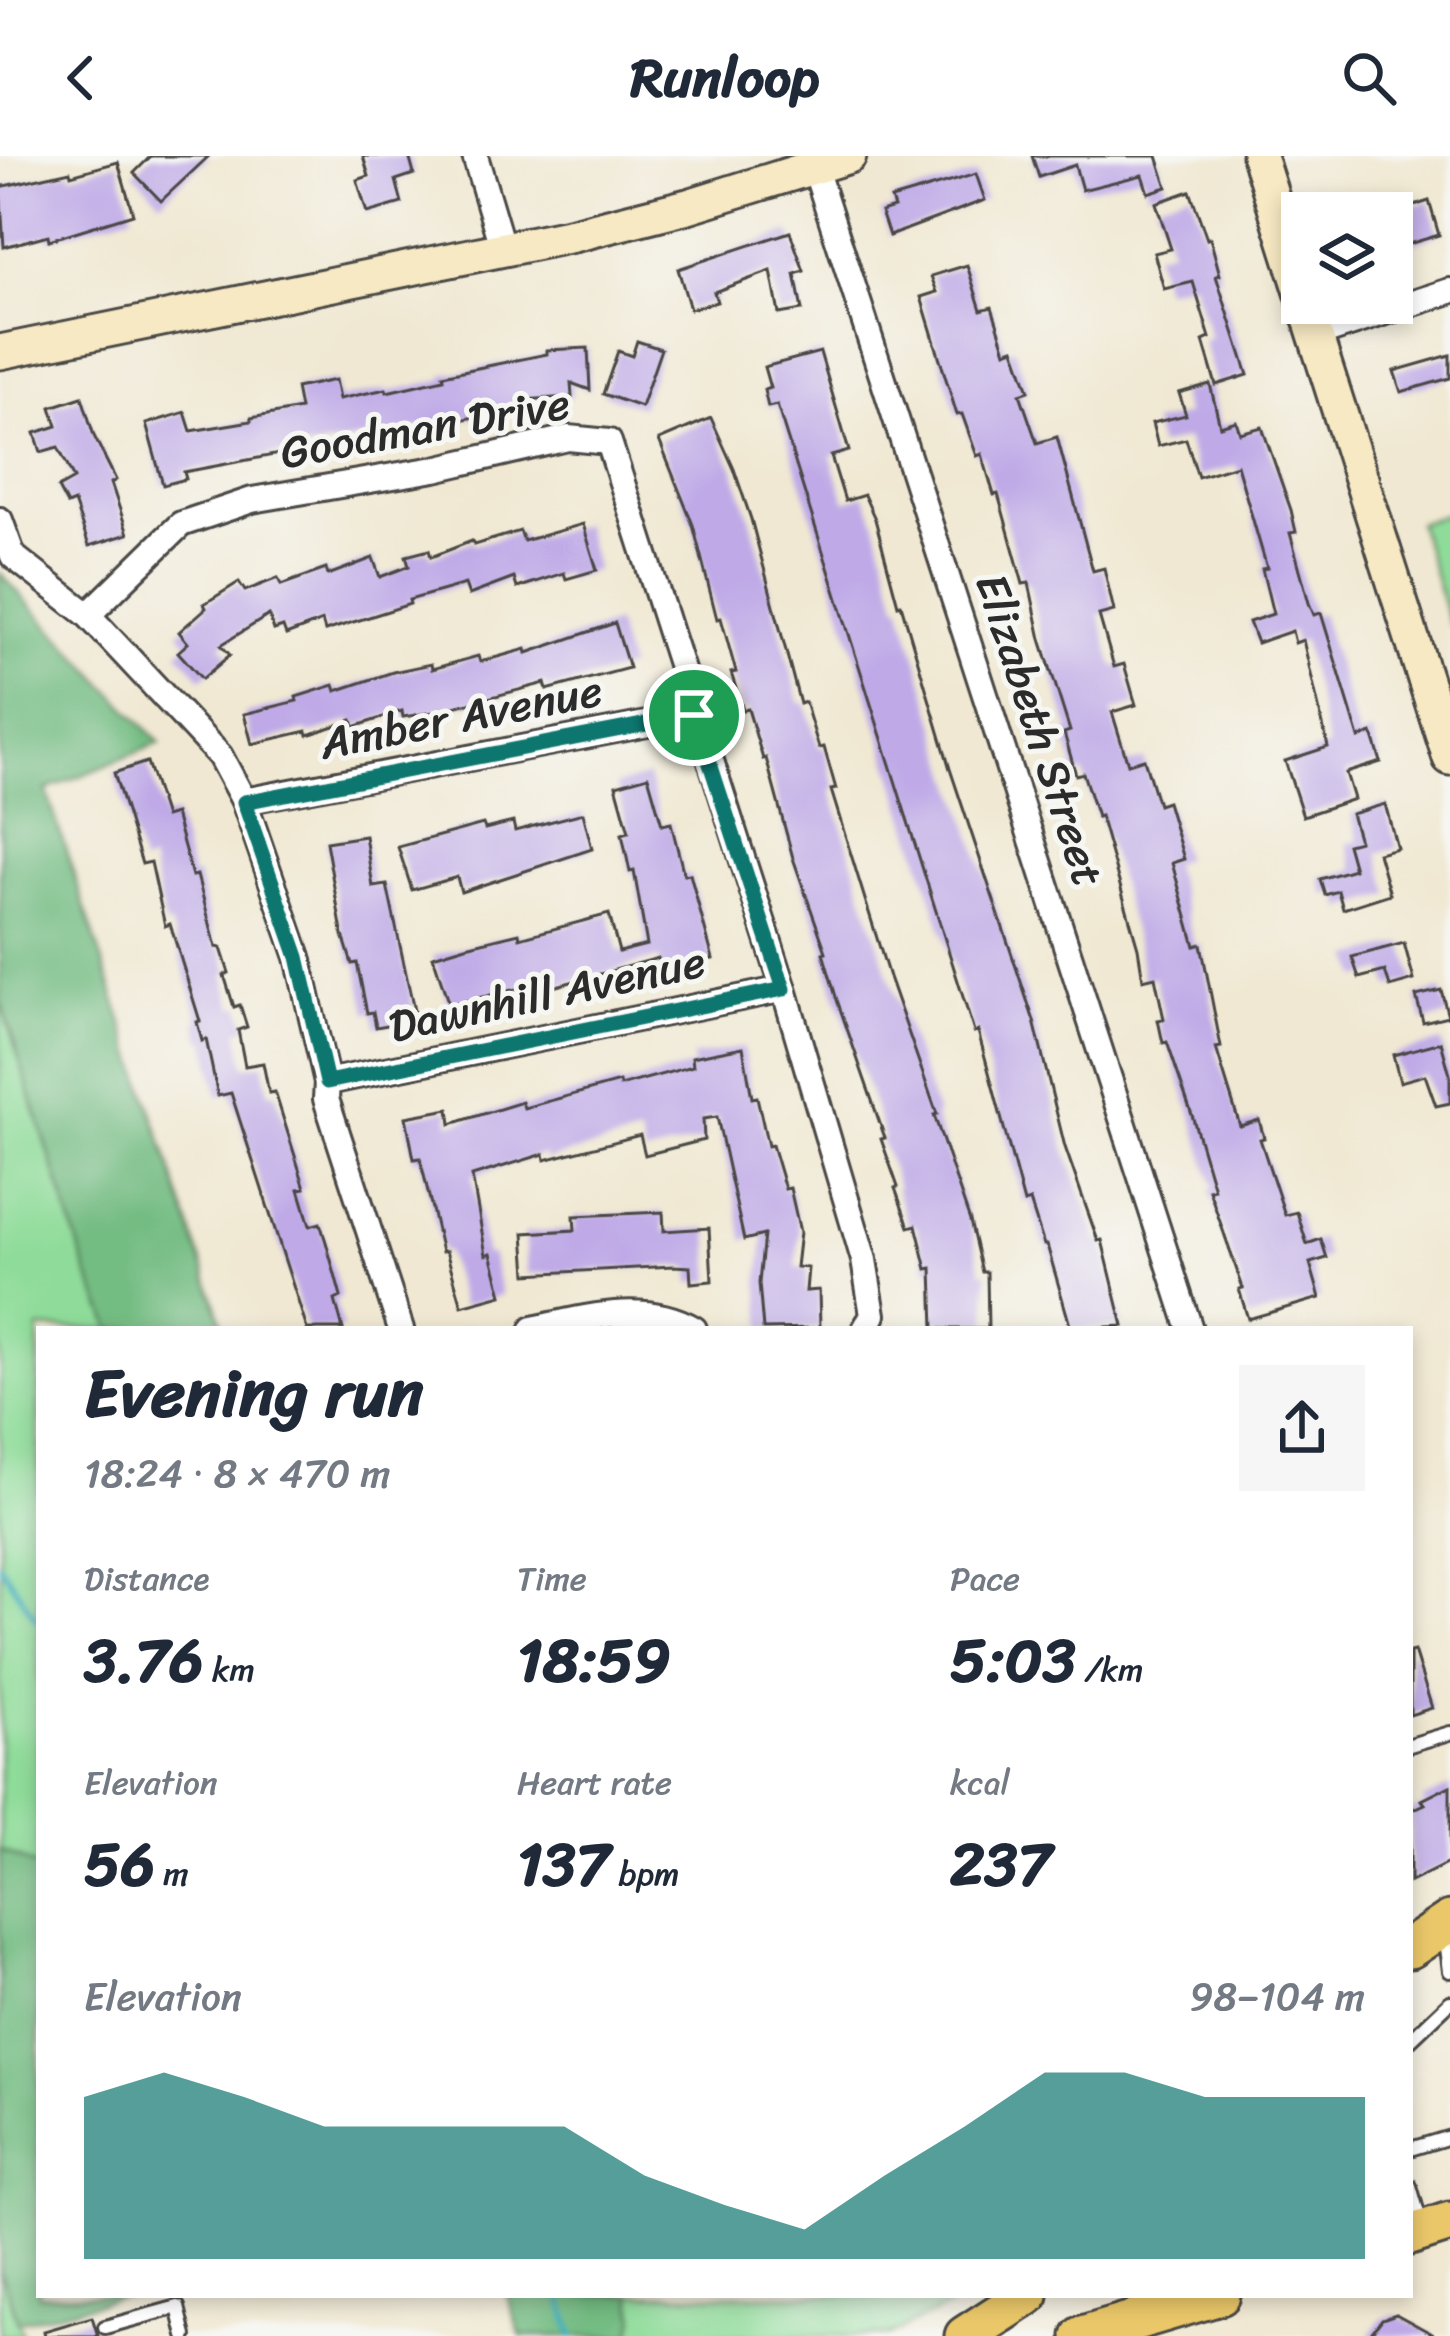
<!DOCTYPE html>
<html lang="en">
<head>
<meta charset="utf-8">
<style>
	body { margin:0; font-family:Sriracha,sans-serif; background:#f6f6f7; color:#1f2937; height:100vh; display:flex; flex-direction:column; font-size:45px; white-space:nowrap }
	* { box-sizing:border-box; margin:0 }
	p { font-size:39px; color:#747a83 }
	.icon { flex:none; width:66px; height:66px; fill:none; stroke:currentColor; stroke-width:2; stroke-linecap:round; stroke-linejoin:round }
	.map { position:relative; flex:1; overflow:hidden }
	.drawer { position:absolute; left:36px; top:1170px; width:1377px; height:972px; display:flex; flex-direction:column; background:#fff; border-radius:0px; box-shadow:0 6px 18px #0003 }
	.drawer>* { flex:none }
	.tools { position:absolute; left:1281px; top:36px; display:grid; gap:24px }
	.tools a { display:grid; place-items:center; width:132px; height:132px; border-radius:0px; background:#fff; box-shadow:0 6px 18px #0003; font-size:60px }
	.pin { position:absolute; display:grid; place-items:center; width:102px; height:102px; color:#fff; margin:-51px; border:6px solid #fff; border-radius:50%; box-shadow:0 3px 12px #0007 }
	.round { display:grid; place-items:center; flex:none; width:126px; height:126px; border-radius:0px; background:#f6f6f7 }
	.summary { display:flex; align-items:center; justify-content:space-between; height:204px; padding:0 48px }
	h1 { font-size:66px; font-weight:800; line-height:90px }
	.stats { display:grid; grid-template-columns:repeat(3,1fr); gap:18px; height:204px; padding:12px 48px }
	.stats div { display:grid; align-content:center }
	.stats b { font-size:60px; font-weight:800 }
	.stats small { font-size:33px; font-weight:400 }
	.stats p { font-size:33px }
	.chart { height:336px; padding:24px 48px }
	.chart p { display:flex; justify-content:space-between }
	.chart svg { width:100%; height:216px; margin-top:12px; fill:#0f766e; opacity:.7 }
	header { display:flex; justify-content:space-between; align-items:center; height:156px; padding:0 48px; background:#fff; font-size:54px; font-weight:800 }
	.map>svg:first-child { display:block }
</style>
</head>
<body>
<header><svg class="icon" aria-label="back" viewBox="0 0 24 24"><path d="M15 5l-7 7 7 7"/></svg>Runloop<svg class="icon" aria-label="search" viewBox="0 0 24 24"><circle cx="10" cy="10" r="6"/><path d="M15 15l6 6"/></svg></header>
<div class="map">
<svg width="1450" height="2180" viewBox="0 0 1450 2180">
	<rect width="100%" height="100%" fill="#f6f6f2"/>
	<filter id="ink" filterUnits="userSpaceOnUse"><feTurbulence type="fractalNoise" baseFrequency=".00833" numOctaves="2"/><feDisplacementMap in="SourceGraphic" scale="24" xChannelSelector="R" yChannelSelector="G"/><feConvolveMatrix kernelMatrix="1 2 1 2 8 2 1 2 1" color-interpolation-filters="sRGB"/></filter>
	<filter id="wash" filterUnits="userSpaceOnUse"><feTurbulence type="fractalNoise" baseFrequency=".004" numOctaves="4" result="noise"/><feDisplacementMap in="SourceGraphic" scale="48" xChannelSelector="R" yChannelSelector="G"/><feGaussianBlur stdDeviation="2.7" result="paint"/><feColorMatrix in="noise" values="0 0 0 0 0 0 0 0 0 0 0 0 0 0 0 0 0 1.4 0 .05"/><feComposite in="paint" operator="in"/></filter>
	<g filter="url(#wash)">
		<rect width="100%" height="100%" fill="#f0e8d2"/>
		<!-- green -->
		<g fill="#8fdc9a" stroke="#5d8462" stroke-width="3">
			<polygon points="1450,357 1450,470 1418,367"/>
			<polygon points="0,843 88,1119 112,1173 39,1173 39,1712 0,1693"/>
			<polygon points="0,2113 23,2180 0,2180"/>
			<polygon points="507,2139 973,2139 887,2180 521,2180"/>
		</g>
		<!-- forest -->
		<g fill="#73bc82" stroke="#4f7456" stroke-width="3">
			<polygon points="0,417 160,587 46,634 224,1173 112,1173 88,1119 0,843"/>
			<polygon points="0,1694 39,1712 39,2139 132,2139 18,2166 0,2113"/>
			<polygon points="507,2139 631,2139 636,2162 630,2180 521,2180"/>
		</g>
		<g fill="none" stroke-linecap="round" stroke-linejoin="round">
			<!-- stream -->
			<g stroke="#3dadb9" stroke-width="6">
				<polyline points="0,1409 39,1467"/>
				<polyline points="561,2139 573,2180"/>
			</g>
		</g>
		<g id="blocks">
			<!-- building -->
			<g fill="#bfaae7">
				<polygon points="151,0 209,0 161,45 134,17"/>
				<polygon points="363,0 409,0 414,18 396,24 402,47 367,57 357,24 369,20"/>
				<polygon points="1032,0 1157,0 1167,31 1148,37 1142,19 1082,34 1075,9 1039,21"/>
				<polygon points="118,6 133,58 49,84 48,79 4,91 0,31 70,15 71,19"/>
				<polygon points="976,18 985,44 889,80 881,56 894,52 891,43"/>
				<polygon points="1190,35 1207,83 1210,82 1220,119 1216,120 1248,219 1216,229 1203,185 1210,182 1193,126 1164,133 1154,97 1171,93 1156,47"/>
				<polygon points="1429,45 1439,79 1392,93 1392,70 1408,65 1404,53"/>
				<polygon points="790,76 804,115 795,118 802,154 779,158 771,115 714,136 717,146 690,153 678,113"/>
				<polygon points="967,109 981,154 992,151 1006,195 1014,192 1029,235 1020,238 1037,287 1057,281 1093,415 1104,412 1114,455 1099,459 1114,511 1124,508 1136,549 1112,556 1128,608 1144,603 1158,649 1167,646 1184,703 1172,707 1195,790 1201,788 1221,891 1216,892 1240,970 1259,964 1264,982 1260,983 1285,1059 1297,1056 1307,1088 1321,1083 1327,1102 1310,1107 1320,1142 1248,1163 1239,1133 1243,1132 1209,1034 1214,1033 1192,959 1167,886 1163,887 1158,864 1164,863 1155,821 1143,824 1138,792 1100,660 1097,661 1083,617 1076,619 1064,577 1070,575 1041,483 1029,427 1023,428 998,338 994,339 982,298 977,300 962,258 957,259 921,141 937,136 931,120"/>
				<polygon points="637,185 661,193 641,251 603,238 618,195 632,200"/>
				<polygon points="588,192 590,234 571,227 572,241 522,244 523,252 184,316 186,323 163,329 146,268 185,256 191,275 251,265 251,262 300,253 296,232 335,224 339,243 386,233 387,236 444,223 443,219 547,198 547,194"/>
				<polygon points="820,196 849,295 831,300 845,345 864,339 875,363 898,449 901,448 950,613 1034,865 1065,991 1098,1085 1102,1084 1123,1170 1071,1173 1047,1089 1044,1089 1030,1045 1024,1047 978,875 974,876 777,249 768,251 764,234 770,232 764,211"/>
				<polygon points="1450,199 1450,222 1401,236 1394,215"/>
				<polygon points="1210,228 1220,270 1236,265 1240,277 1262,271 1291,354 1296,376 1290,377 1309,447 1314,459 1321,457 1359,582 1372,577 1381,606 1346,617 1354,643 1303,660 1285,605 1328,591 1303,484 1295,487 1292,475 1257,487 1249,466 1273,458 1262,413 1267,412 1237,309 1198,321 1186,283 1158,290 1152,267 1186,259 1179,237"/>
				<polygon points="82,241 94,280 116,324 111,327 128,378 89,390 74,346 67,349 58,332 74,323 58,291 41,296 35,277 57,270 51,251"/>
				<polygon points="711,262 734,313 751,363 800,548 805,546 819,592 824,591 836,633 831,634 889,821 937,958 934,959 970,1065 982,1116 987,1116 988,1173 934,1173 932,1112 927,1113 916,1069 909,1071 895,1032 898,1031 881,983 885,982 836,841 823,797 826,796 793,702 766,602 763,603 748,553 743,554 731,517 736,516 721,462 717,463 693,369 659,284"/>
				<polygon points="583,368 597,414 566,423 564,417 517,432 514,422 469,439 465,428 409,444 410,448 325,475 322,465 286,479 283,471 274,474 269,459 221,489 230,499 202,523 178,496 188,487 179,476 206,452 204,448 239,426 245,435 278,422 281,429 326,413 328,419 373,402 380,421 409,410 406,400 429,394 431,401 472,385 474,389 520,375 524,385"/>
				<polygon points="615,467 629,512 547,534 545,527 435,556 403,561 402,555 354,571 352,564 308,579 307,575 252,588 244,558 297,545 296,541 334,529 336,535 393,516 431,508 432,513 478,500 480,506 526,493 527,497"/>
				<polygon points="147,606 165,661 175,658 192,720 197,719 216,791 221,792 229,817 224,819 234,851 240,849 247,871 238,874 245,910 263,907 269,937 275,936 305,1032 299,1033 310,1070 320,1067 326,1086 341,1141 335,1144 343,1173 307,1173 231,937 218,940 206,883 202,885 197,866 200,865 170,768 165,770 151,706 142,708 114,617"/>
				<polygon points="648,620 662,669 671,667 684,719 690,718 713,803 662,815 658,802 542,834 541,827 449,849 433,800 466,790 519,777 520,782 609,758 619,796 647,789 634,715 630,716 622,678 629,676 616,629"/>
				<polygon points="1385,648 1397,692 1378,697 1390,738 1343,753 1338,735 1325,739 1320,723 1354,713 1347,688 1359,685 1351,658"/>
				<polygon points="583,657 592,693 461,736 457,721 412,734 398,691 483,668 485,673 513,666 515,675"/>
				<polygon points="365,680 373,731 387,729 416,864 376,871 373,856 367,857 357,807 352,808 342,776 326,686"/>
				<polygon points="1404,787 1414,824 1390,831 1385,815 1359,822 1352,801"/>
				<polygon points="1441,834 1448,860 1423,866 1416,840"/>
				<polygon points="1441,886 1450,919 1450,947 1436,950 1425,919 1400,926 1393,899"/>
				<polygon points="743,891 752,942 757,941 768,990 772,989 785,1033 790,1032 800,1076 796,1111 808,1112 806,1135 819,1134 820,1172 763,1173 759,1127 764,1079 744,1084 717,961 703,963 704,984 645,999 640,979 545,1004 544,998 472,1020 486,1099 491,1097 502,1139 462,1150 446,1095 442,1096 420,1002 414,1003 406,961 449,953 451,968 522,946 524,952 619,926 620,930 693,910 692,901"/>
				<polygon points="663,1056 664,1075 709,1072 712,1125 691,1127 690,1111 673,1110 527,1118 524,1077 575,1074 574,1060"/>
				<polygon points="1414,1495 1432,1552 1410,1559 1410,1496"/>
				<polygon points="1450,1630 1450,1706 1410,1726 1410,1655 1425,1648 1422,1644"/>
				<polygon points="1396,2158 1436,2180 1369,2180 1382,2163"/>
				<polygon points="92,2161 98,2180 45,2180 44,2175"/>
			</g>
		</g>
	</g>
	<g filter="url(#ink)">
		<use href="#blocks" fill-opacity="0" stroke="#494744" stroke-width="3"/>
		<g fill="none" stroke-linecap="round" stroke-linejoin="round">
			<defs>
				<g id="service">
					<polyline points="1410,1589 1450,1577"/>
					<polyline points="1445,1776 1450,1815"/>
					<polyline points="1410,1884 1450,1846"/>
					<polyline points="1410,1993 1450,1981"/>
					<polyline points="1410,2030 1421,2068"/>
					<polyline points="105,2171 178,2151 185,2180"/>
				</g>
				<g id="minor">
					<polyline points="475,0 503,94"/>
					<polyline points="811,0 1190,1173"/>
					<polyline points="1316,179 1450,135"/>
					<polyline points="0,364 13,400 88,459 220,600 244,645 298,801 327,926 326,943 401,1173"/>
					<polyline points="88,459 181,368 252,344 435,313 568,282 609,286 784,833 864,1104 873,1159 865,1173"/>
					<polyline points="244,645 694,559"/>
					<polyline points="327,926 784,833"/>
					<path d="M533,1173c52,-11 111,-29 161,0"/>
				</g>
				<g id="secondary">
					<polyline points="1259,0 1302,136"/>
					<polyline points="1305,147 1450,602"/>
					<polyline points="0,196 573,79 688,50 849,0"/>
				</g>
				<g id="primary">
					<polyline points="1410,1792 1450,1765"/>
					<polyline points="1410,2079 1450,2066"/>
					<polyline points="965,2180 1028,2139"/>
					<polyline points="1082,2180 1220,2139"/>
				</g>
			</defs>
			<!-- service casing -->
			<use href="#service" stroke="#494744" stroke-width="18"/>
			<!-- minor casing -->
			<use href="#minor" stroke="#494744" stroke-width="30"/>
			<!-- secondary casing -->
			<use href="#secondary" stroke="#494744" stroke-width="39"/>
			<!-- primary casing -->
			<use href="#primary" stroke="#494744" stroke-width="45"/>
			<!-- service -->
			<use href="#service" stroke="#fff" stroke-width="12"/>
			<!-- minor -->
			<use href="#minor" stroke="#fff" stroke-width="24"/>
			<!-- secondary -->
			<use href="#secondary" stroke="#f7e9c3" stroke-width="33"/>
			<!-- primary -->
			<use href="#primary" stroke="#eac769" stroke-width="39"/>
		</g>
	</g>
	<g fill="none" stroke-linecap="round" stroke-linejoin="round" filter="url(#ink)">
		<defs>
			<polygon id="route" points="694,559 784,833 327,926 298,801 244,646"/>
		</defs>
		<!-- route casing -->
		<use href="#route" stroke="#fff" stroke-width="24"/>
		<!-- route -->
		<use href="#route" stroke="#0f766e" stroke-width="15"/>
	</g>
	<g text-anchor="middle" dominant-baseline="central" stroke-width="10" stroke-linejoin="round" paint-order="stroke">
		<!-- street labels -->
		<g font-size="45" fill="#2b2b2b" stroke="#f6f6f2">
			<text transform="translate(425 272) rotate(-10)">Goodman Drive</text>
			<text transform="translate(461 561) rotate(-11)">Amber Avenue</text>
			<text transform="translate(1040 574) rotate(72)">Elizabeth Street</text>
			<text transform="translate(547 838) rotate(-12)">Dawnhill Avenue</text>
		</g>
	</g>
</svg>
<div class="tools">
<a><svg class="icon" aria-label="layers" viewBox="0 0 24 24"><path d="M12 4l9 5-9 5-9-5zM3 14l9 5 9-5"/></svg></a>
</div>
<div class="pin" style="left:694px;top:559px;background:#1e9e55"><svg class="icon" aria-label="arrive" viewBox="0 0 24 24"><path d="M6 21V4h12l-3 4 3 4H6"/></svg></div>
<section class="drawer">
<div class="summary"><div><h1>Evening run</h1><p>18:24 · 8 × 470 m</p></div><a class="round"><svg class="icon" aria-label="share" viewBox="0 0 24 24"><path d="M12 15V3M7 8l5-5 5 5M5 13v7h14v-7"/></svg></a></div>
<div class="stats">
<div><p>Distance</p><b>3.76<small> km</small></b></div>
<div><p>Time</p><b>18:59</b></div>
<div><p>Pace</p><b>5:03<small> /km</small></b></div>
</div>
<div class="stats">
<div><p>Elevation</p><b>56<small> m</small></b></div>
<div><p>Heart rate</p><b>137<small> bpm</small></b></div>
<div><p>kcal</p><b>237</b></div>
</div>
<div class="chart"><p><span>Elevation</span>98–104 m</p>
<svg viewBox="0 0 160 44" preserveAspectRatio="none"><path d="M0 44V11L10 6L20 11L30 17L40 17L50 17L60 17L70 27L80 33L90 38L100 27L110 17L120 6L130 6L140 11L150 11L160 11V44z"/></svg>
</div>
</section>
</div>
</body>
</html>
